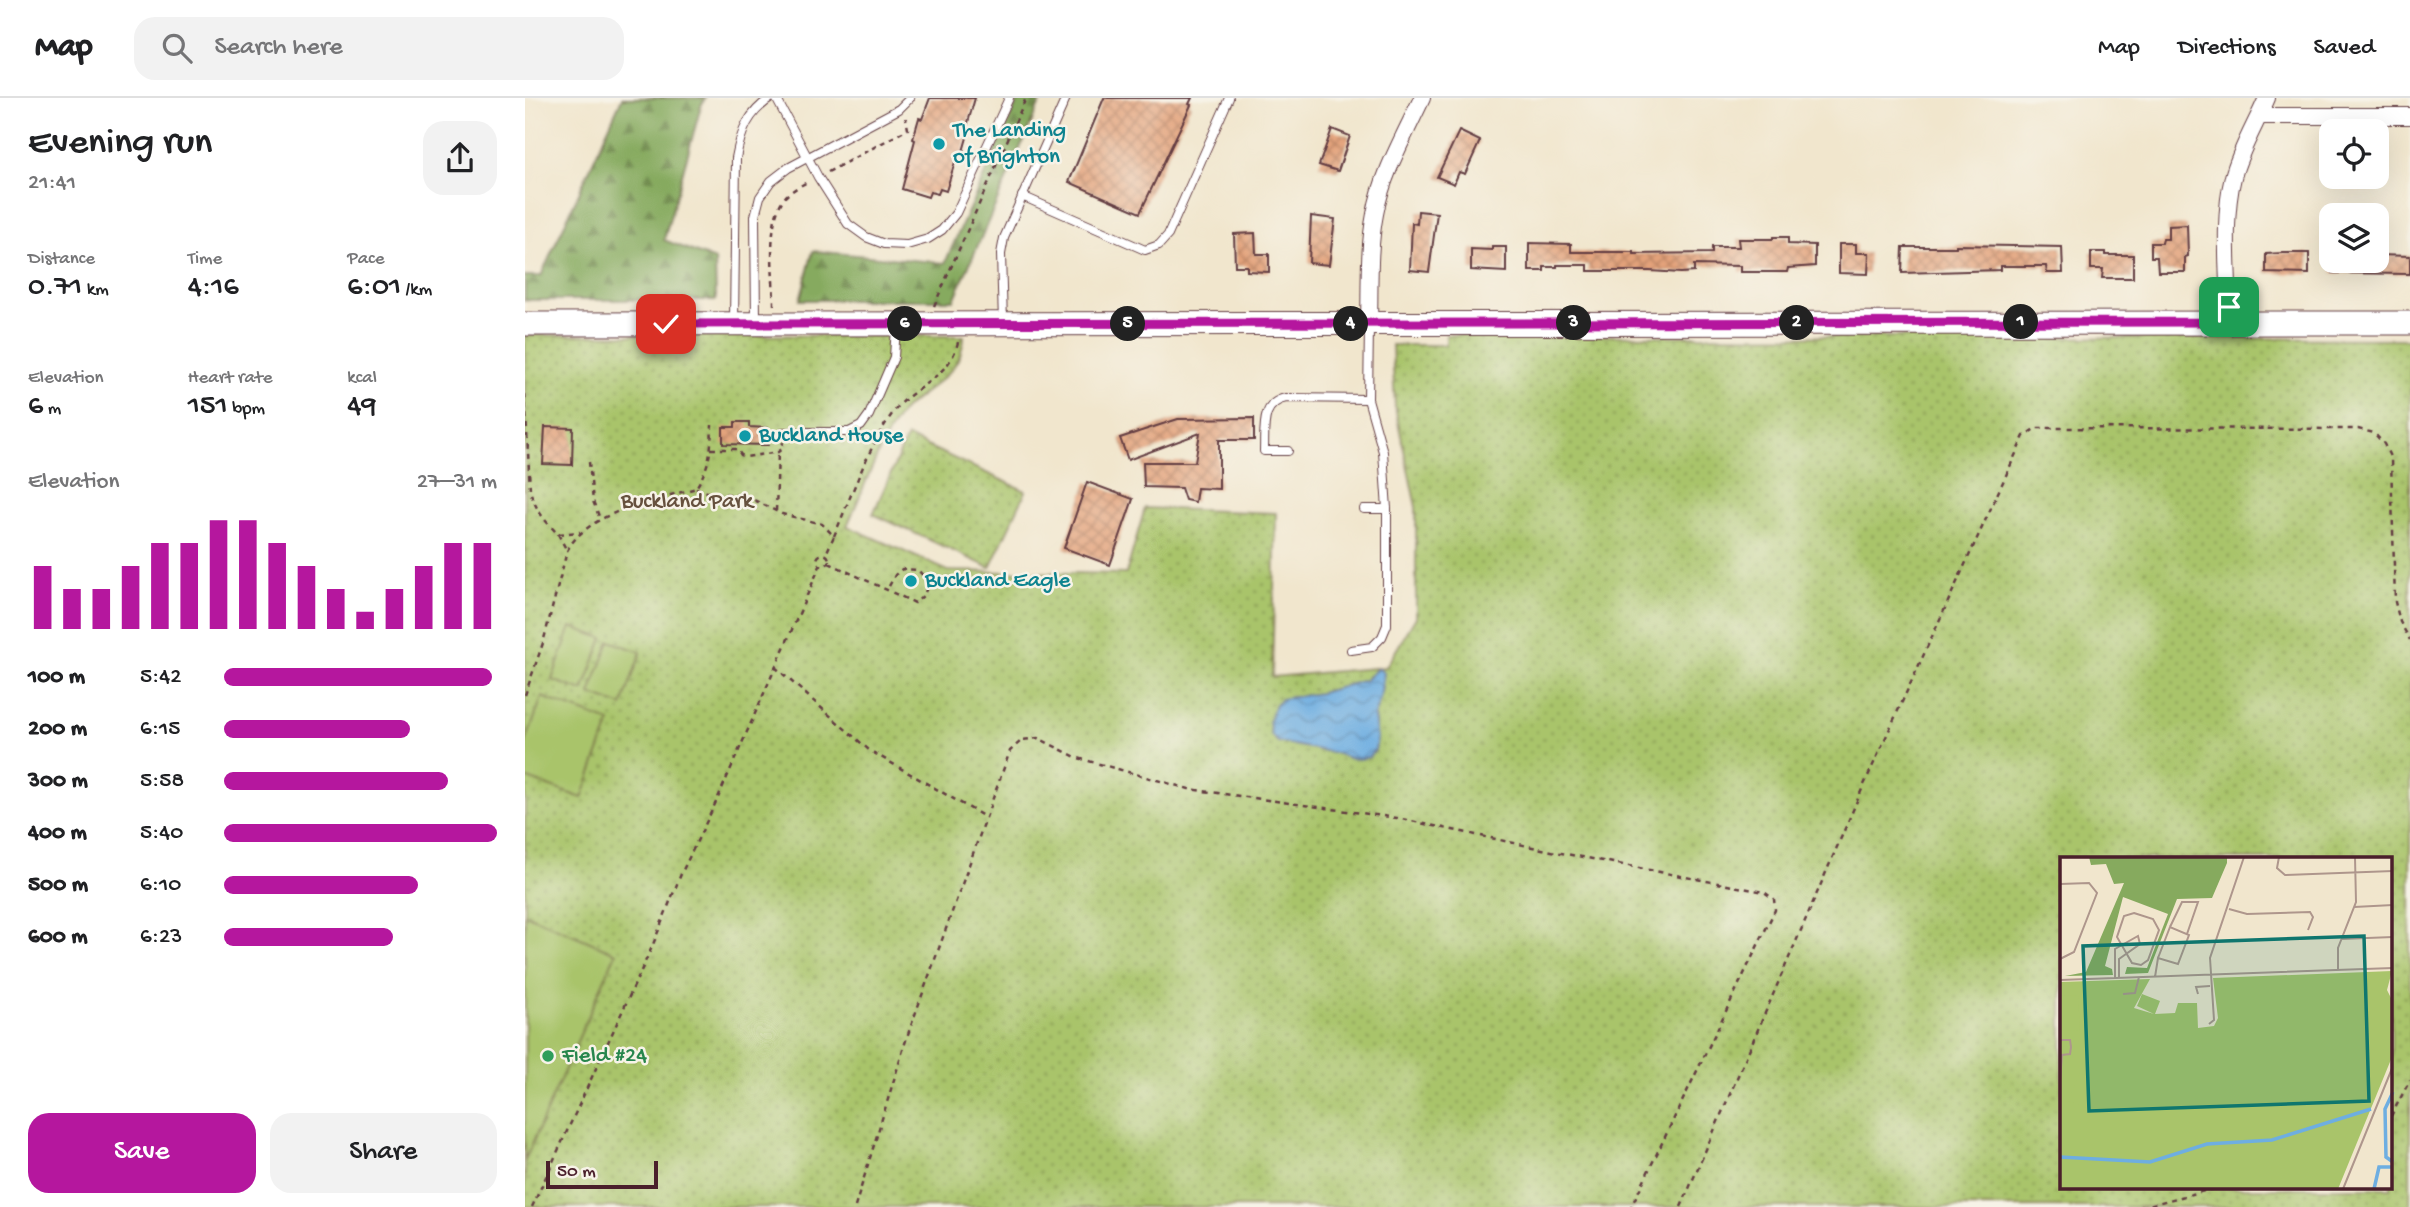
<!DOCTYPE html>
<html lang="en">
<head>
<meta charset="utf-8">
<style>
	body { margin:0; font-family:"Gochi Hand",sans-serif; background:#f2f2f2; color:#202124; height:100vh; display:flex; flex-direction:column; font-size:26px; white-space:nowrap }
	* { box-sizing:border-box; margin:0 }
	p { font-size:23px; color:#757577 }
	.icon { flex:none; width:38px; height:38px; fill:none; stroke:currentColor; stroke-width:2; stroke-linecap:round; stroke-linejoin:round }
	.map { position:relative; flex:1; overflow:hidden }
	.drawer { display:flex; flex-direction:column; background:#fff; width:525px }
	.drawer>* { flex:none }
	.controls { position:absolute; left:1794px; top:21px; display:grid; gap:14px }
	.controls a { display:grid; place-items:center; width:70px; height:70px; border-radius:14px; background:#fff; box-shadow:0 7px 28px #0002; font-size:35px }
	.scale { position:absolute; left:21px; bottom:18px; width:112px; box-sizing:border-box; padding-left:7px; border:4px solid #4a1f2b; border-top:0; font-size:19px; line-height:24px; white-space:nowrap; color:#4a1f2b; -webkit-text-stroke:5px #f7f3e8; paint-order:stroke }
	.pin { position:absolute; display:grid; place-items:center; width:60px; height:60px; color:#fff; margin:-30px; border-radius:14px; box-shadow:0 4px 10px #0006 }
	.km { position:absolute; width:35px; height:35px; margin:-18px; border-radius:50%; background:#222; color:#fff; font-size:19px; line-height:35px; text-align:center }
	.round { display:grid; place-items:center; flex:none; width:74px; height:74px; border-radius:21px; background:#f2f2f2 }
	.summary { display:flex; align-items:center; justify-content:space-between; height:119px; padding:0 28px }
	h1 { font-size:38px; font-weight:600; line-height:52px }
	.stats { display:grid; grid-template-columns:repeat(3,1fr); gap:10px; height:119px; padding:7px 28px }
	.stats div { display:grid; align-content:center }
	.stats b { font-size:30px; font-weight:600 }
	.stats small { font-size:19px; font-weight:400 }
	.stats p { font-size:19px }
	.chart { height:196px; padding:14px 28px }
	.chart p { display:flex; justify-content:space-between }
	.chart svg { width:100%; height:126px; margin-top:7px; stroke:#b5179e; stroke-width:6 }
	.cta { display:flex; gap:14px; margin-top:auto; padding:14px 28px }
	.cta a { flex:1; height:80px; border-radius:21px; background:#b5179e; color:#fff; font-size:28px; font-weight:600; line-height:80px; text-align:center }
	.cta a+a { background:#f2f2f2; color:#202124 }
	ul { padding:0 28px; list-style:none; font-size:23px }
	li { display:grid; grid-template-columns:112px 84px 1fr; align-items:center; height:52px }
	li i { height:18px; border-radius:9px; background:#b5179e }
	header { display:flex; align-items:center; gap:42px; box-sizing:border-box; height:98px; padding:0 35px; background:#fff; border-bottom:2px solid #e0e0e0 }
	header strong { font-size:33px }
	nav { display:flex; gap:38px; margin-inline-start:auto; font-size:24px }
	.search { width:490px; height:63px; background:#f2f2f2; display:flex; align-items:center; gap:18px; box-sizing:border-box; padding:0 24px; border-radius:21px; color:#757577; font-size:26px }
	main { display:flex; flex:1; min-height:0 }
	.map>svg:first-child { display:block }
</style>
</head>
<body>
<header>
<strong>Map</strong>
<div class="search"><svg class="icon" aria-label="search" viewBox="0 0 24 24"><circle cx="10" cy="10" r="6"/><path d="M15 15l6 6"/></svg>Search here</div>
<nav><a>Map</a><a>Directions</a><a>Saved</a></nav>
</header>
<main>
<section class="drawer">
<div class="summary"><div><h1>Evening run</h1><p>21:41</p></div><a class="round"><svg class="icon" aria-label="share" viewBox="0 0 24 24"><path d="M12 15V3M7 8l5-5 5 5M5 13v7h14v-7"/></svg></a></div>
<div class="stats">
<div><p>Distance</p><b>0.71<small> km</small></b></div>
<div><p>Time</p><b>4:16</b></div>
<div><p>Pace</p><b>6:01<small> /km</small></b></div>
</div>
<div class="stats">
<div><p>Elevation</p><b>6<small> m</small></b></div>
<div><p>Heart rate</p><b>151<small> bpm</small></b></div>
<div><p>kcal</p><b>49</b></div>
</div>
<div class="chart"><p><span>Elevation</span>27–31 m</p>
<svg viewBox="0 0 160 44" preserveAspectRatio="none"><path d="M5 44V22M15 44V30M25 44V30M35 44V22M45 44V14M55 44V14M65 44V6M75 44V6M85 44V14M95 44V22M105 44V30M115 44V38M125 44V30M135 44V22M145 44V14M155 44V14"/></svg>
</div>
<ul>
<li><b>100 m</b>5:42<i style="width:98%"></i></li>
<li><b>200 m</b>6:15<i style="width:68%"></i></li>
<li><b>300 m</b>5:58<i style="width:82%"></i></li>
<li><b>400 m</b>5:40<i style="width:100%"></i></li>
<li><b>500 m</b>6:10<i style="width:71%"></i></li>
<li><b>600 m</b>6:23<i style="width:62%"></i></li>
</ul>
<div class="cta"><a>Save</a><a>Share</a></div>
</section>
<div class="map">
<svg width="1885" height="1109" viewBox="0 0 1885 1109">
	<defs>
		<pattern id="green-dots" width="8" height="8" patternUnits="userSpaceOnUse" patternTransform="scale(1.75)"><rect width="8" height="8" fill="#a9c46a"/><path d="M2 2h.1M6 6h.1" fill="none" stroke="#8c9f57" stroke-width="1.8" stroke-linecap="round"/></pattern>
		<pattern id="forest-firs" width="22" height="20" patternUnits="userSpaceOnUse" patternTransform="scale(1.75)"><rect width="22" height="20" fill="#86aa5e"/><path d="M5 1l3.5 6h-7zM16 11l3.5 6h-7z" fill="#708a4e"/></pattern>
		<pattern id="water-waves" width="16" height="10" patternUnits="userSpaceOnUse" patternTransform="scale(1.75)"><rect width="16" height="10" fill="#6eaee1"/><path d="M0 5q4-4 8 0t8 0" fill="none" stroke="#5c8db7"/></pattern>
		<pattern id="building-cross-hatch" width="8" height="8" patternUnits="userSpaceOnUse" patternTransform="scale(1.75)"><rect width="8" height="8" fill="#e3a27a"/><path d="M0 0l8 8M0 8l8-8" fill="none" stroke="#ba8364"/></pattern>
	</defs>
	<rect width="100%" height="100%" fill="#f7f3e8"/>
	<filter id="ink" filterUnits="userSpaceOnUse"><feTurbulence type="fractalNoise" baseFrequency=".0143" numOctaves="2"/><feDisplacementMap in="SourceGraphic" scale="14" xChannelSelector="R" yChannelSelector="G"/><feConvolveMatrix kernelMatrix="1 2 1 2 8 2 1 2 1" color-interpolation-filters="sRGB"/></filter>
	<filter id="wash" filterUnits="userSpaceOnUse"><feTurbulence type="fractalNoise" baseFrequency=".00686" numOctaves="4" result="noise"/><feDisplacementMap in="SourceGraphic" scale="28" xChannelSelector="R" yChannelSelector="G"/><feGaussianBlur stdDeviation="1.57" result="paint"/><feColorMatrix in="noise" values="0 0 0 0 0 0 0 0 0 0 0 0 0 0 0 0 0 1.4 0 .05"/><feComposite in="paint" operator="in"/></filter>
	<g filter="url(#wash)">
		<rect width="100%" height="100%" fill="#f1e6cd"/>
		<!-- green -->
		<g fill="url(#green-dots)" stroke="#7a724a" stroke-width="2" fill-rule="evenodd">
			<path d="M0,237l439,1c-3,41 -33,47 -59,73 -21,21 -44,87 -58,117l101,45 178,3 19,-66 131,5 -4,164 114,-10 30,-50v-110l-21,-100 -3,-62h54v-10l964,4v868h-1885zM1537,761h329v329h-329z"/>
			<polygon points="382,339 501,393 465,470 348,416"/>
		</g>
		<!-- forest -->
		<g fill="url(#forest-firs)" stroke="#686444" stroke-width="2">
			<polygon points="97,0 180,0 176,8 139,142 190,162 191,202 0,202 0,178 16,178"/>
			<polygon points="494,0 517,0 429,202 275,202 288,153 420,165"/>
		</g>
		<!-- pitch -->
		<g fill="#a9c46a" stroke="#7a724a" stroke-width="2">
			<polygon points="46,529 78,540 58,593 27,582"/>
			<polygon points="85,543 116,554 97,608 65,596"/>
			<polygon points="17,599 85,624 57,700 0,680 0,647"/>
			<polygon points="0,816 91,855 0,1062"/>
		</g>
		<!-- water -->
		<polygon fill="url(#water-waves)" stroke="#5c6686" stroke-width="2" points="853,570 859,575 855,600 849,618 852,641 850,652 844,659 834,661 824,660 810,655 753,644 746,637 744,623 750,606 756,601 795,595 840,582"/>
		<g id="blocks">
			<!-- building -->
			<g fill="url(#building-cross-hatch)">
				<polygon points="405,0 450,0 440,35 443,36 437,57 434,56 430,64 421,93 415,91 413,96 405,94 403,99 377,91 390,42 388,41 394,20 397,21"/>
				<polygon points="579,0 667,0 664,6 666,7 615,115 544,84"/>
				<polygon points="807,31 825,38 813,73 794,67"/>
				<polygon points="934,33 955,43 940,76 934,74 929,86 912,79"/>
				<polygon points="893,113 912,115 904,174 885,172 887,125 892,126"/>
				<polygon points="786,118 810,121 804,167 784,165"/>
				<polygon points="1662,127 1663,158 1660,159 1660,174 1633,174 1632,159 1626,159 1626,145 1637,145 1638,141 1643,141 1643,128"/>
				<polygon points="730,135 731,156 744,156 744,174 722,173 722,168 710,168 709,136"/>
				<polygon points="1248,139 1263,139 1263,146 1290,147 1290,168 1263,170 1262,174 1215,174 1215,168 1169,167 1169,174 1156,175 1125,173 1063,173 1063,167 1032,167 1032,169 1019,169 1019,173 1004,173 1004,145 1046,146 1046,154 1109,154 1109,156 1187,155 1187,149 1214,149 1213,141 1248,141"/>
				<polygon points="1314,146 1331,146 1331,155 1344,155 1343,176 1314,175"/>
				<polygon points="1431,147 1537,149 1538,175 1522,175 1521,168 1475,168 1475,172 1377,175 1378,149 1431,149"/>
				<polygon points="967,149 981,149 981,174 946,172 946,151 967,152"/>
				<polygon points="1566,154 1580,154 1580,157 1608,157 1608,180 1577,180 1578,171 1566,171"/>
				<polygon points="1758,155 1784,155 1784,176 1741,175 1741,156"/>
				<polygon points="1852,157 1885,158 1885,176 1808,175 1808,163 1852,163"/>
				<polygon points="729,320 729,342 694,342 694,391 672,390 670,404 660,402 656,390 619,389 618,364 670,364 675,335 603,362 595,340 653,321"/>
				<polygon points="210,324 224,324 224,329 243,330 243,347 198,346 198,329 210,329"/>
				<polygon points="20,329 48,330 47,367 18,366"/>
				<polygon points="562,384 608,401 585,467 539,450"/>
			</g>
		</g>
	</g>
	<g filter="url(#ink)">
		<use href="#blocks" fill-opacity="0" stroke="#633d43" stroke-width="2"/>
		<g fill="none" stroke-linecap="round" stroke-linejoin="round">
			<defs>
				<g id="lane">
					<polyline points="251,0 293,79 323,126 341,139 359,146 382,147 403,141 417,132 431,115 484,0"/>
					<polyline points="497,98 620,152 634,147 643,137 704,0"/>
					<polyline points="231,222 230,118 235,99 246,83 263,70 374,11 385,0"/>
					<path d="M209,225l2,-165c5,-27 12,-45 35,-60"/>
					<polyline points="478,225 476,156 479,140 541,0"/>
					<polyline points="259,334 324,334 336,328 344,317 369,259 371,229"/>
					<path d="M763,353h-24c1,-22 -4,-48 22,-53l82,1"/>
					<polyline points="839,411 862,411"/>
					<polyline points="826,552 847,549 857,539 862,527 862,411 858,354 843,301 844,229"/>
				</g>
				<g id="street">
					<polyline points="1735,18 1885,18"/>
					<path d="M1704,224c0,-46 -7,-101 4,-145 7,-27 23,-53 34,-79"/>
					<path d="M844,226c1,-36 -1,-74 6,-110 7,-40 30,-79 47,-116"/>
				</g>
				<polyline id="secondary" points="0,226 1885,225"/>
			</defs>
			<!-- lane casing -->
			<use href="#lane" stroke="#633d43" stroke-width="10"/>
			<!-- street casing -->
			<use href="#street" stroke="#633d43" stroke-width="18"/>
			<!-- secondary casing -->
			<use href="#secondary" stroke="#633d43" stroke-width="25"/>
			<!-- path -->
			<g stroke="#633d43" stroke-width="2.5" stroke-dasharray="5 5" stroke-linecap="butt">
				<polyline points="303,74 383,31 381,20"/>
				<path d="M249,207c0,-28 -9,-87 12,-109 6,-6 16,-11 23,-15"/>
				<polyline points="409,208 501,0"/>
				<path d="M0,296l5,96c5,19 14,30 28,44l22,-2"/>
				<polyline points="186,351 212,351 216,357 221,359 253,354 257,351 258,344"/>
				<polyline points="64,364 68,403 75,421"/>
				<polyline points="171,390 182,394 214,397 227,401 257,416 297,426 309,438 301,456"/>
				<polyline points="251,413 253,354"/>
				<polyline points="33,436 41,451"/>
				<path d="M309,438c17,-39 36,-95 62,-127 21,-25 54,-32 62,-67"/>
				<circle cx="298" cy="462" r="6"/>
				<polyline points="304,465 390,505 399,497 404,484 393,472 377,471 370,477 362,492"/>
				<polyline points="250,569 344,652 460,719"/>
				<path d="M0,597l18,-52 24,-92c20,-40 90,-51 129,-63 14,-23 15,-36 16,-63"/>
				<polyline points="1866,1018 1885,982"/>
				<polyline points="7,1109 127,849 156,776 192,702 295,468"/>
				<polyline points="330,1109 382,939 485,653 497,642 513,640 553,660 664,691 872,720 1031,754 1239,794 1249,801 1250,812 1106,1109"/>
				<polyline points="1156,1109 1338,689 1499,338 1511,330 1833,331 1849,335 1859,346 1866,361 1870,504 1875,524 1885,542"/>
				<polyline points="1616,1109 1691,1090"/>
			</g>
			<!-- lane -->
			<use href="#lane" stroke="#fff" stroke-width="8"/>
			<!-- street -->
			<use href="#street" stroke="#fff" stroke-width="16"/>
			<!-- secondary -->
			<use href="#secondary" stroke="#fff" stroke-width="23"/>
		</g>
	</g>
	<g fill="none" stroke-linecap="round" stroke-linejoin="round" filter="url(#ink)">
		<defs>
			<polyline id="route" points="141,226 1704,224 1704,209"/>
		</defs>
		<!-- route casing -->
		<use href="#route" stroke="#fff" stroke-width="14"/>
		<!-- route -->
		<use href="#route" stroke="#b5179e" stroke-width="9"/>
	</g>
	<!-- markers -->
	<g fill="#0f9aa8" stroke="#f7f3e8" stroke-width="2.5">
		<circle cx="414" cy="46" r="7"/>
		<circle cx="220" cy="338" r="7"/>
		<circle cx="386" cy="483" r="7"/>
	</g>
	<circle fill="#2e9e5b" stroke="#f7f3e8" stroke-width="2.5" cx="23" cy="958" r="7"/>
	<g text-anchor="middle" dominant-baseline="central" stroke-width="5" stroke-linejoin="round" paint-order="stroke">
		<!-- culture labels -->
		<g font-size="23" fill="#0d838f" stroke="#f7f3e8" text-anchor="start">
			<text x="428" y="33">The Landing<tspan x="428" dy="26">of Brighton</tspan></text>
			<text x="234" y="338">Buckland House</text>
			<text x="400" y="483">Buckland Eagle</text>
		</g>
		<!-- park labels -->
		<g font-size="23" fill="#66513e" stroke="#f7f3e8">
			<text x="162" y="404">Buckland Park</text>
		</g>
		<!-- leisure labels -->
		<g font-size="23" fill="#27864d" stroke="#f7f3e8" text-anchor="start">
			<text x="37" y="958">Field #24</text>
		</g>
	</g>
	<!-- overview -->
	<g transform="translate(1535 759)">
		<rect width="332" height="332" fill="#f1e6cd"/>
		<path d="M332,114l-5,19 5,10v57l-54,132h-278v-207l90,-3 -16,29 20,6 -17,-8 5,-12 18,7 -5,13 20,-1 3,-10h19l1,25 16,-2 4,-8 -5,-40z" fill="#a9c46a"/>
		<path d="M29,0h138v6l-15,35 -35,1 -29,74 -23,1 2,-7 20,1 21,-54 -45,-17 -18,69 7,3 1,6 -48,1 21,-4 38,-89 -10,1 -8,-20 -15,1z" fill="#86aa5e"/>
		<path d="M18,138l2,35 -20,1v-35zM23,208l18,7 -14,36 -19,-7z" fill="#a9c46a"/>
		<path fill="none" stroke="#6eaee1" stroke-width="3.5" d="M333,235l-8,17 1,48 7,5M0,300l90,5 57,-18 65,-4 99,-31M314,332l5,-22h14"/>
		<path fill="none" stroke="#ae968c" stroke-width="2" d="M219,0l-2,11 8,7 108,-4M0,27l29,-1 8,10 -23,59 -14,7M294,50l39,-2M169,52l18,5 63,-2 3,5 -5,13M74,56l19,6 6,11 -11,30 -7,5 -9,-2 -15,-26 7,-21zM110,70l12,-25h16l-11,32M281,82l52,-2M278,113v-22l18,-46 -1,-45M95,120l3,-19 20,6 11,-29 -19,-8 -12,31M55,121v-29l23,-13 2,8 -21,15v19M0,123l333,-12M63,137l12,-1 4,-16M138,137l-2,-7 14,-1M149,167l5,-4 -4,-62 34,-101M0,183h10l1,7 -1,7 -8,1 -2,24M283,332l50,-123"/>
		<path fill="#0f766e" fill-opacity="0.15" stroke="#0f766e" stroke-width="3.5" d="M304,79l5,165 -280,10 -6,-165z"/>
		<rect width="332" height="332" fill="none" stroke="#4a1f2b" stroke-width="3.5"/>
	</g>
</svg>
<div class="controls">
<a><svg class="icon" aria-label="locate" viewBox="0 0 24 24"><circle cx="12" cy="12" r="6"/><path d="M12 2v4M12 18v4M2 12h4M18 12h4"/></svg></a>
<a><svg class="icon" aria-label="layers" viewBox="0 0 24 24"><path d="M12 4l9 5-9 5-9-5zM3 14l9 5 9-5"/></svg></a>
</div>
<div class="scale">50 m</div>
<div class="pin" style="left:1704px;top:209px;background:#1e9e55"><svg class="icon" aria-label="arrive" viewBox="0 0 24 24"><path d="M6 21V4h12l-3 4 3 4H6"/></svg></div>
<div class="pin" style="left:141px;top:226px;background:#d93025"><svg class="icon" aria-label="check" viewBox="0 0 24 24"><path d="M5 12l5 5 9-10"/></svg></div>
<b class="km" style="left:1496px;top:224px">1</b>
<b class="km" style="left:1272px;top:225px">2</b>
<b class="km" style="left:1049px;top:225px">3</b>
<b class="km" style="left:826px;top:226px">4</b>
<b class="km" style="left:603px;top:226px">5</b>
<b class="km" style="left:380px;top:226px">6</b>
</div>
</main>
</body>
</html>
